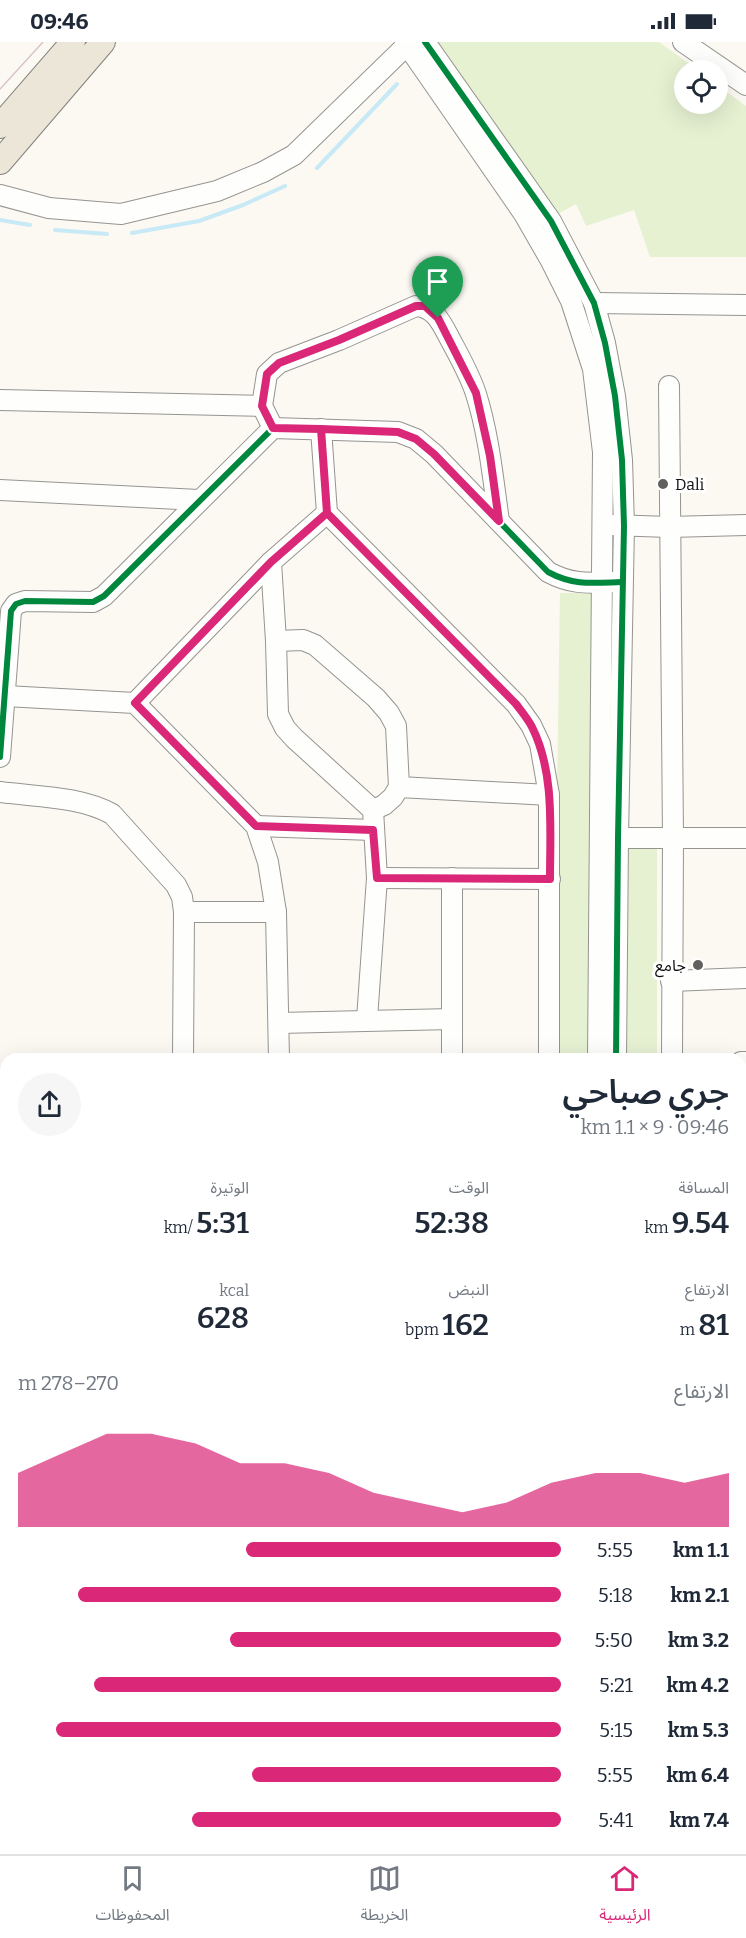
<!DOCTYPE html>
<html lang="ar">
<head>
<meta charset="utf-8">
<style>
	body { margin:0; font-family:Bitter,"Noto Sans Arabic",serif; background:#f6f6f7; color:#1f2937; direction:rtl; height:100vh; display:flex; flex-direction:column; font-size:22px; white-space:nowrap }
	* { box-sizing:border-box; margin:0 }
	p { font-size:20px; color:#747a83 }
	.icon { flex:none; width:33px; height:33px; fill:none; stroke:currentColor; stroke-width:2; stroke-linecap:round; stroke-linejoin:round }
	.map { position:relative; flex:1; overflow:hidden; direction:ltr }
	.details { position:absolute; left:0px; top:1011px; width:747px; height:801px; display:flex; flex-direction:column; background:#fff; border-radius:18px 18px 0 0; box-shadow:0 6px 24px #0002; direction:rtl }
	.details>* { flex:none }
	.controls { position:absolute; left:674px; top:18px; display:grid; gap:12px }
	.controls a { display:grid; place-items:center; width:54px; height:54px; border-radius:50%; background:#fff; box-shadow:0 6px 24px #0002; font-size:30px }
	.pin { position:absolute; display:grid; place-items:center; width:51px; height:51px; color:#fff; margin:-62px -26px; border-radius:50% 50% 50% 0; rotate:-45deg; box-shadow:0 0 6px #0007 }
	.pin .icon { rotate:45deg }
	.round { display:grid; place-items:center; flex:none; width:63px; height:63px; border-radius:32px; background:#f6f6f7 }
	.overview { display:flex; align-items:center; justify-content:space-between; height:102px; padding:0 18px }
	h1 { font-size:33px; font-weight:600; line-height:45px }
	.figures { display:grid; grid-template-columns:repeat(3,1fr); gap:9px; height:102px; padding:6px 18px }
	.figures div { display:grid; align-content:center }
	.figures b { font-size:30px; font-weight:600 }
	.figures small { font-size:16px; font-weight:400 }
	.figures p { font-size:16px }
	.chart { height:168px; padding:12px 18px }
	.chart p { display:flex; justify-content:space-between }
	.chart svg { width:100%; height:108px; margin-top:6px; fill:#db2777; opacity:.7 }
	ul { padding:0 18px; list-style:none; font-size:20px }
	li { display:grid; grid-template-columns:96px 72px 1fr; align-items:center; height:45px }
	li i { height:15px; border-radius:8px; background:#db2777 }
	.status { display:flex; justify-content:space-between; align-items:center; height:42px; padding:0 30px; background:#fff; direction:ltr }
	.status svg { height:16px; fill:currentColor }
	.tab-bar { display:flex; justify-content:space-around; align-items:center; height:84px; border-top:2px solid #e0e1e3; background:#fff; font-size:16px; color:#747a83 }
	.tab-bar a { display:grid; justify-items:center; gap:3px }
	.tab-bar .current { color:#db2777 }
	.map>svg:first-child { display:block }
</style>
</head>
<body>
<div class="status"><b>09:46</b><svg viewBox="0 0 49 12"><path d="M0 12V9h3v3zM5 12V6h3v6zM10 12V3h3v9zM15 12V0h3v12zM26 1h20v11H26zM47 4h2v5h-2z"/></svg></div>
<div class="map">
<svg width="746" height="1812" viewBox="0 0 746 1812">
	<rect width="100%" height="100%" fill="#fbf9f2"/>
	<!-- green -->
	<g fill="#e6f1d2">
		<polygon points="436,0 659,0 698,28 684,28 684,62 717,62 717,43 746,64 746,215 650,215 634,168 586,184 576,162 556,173"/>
		<polygon points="560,551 593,551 589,1017 553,1017"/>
		<rect x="623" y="802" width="34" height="215"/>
		<rect x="544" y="1806" width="34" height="6"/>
	</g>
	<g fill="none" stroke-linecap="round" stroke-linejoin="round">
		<!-- stream -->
		<g stroke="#c8e9f6" stroke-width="4">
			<polyline points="317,126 397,42"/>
			<polyline points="0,178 30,183"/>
			<polyline points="55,188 107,192"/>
			<polyline points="132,191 199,179 243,163 285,144"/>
		</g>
		<defs>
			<g id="minor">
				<polyline points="405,0 524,172 551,219 571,259 593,327 603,410 598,1017"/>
				<polyline points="425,0 551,179 594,261 605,301 615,354 622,418 624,484 618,796 616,1017"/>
				<polyline points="683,0 746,43"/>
				<polyline points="0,153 49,166 121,172 217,149 263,130 294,113 410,0"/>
				<polyline points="594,261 746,263"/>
				<polyline points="669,344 673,796 672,1017"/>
				<polyline points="0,358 262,364"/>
				<path d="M273,386l-11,-22 5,-32 12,-11 60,-23 77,-34c19,1 26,18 34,33 9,17 20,36 26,55 13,41 17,85 23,127"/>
				<polyline points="321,387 327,471 516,662 531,683 540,702 549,753 549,1017"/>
				<polyline points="0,448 199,458"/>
				<polyline points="611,483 669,485 746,483"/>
				<polyline points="271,520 276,599 278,672 285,686 294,696 373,768 377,836 367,977"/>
				<polyline points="276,599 303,598 315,603 376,656 389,671 396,684 399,745 393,755 384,763 373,768"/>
				<polyline points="5,654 135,661 256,784 268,820 276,870 279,1017"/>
				<polyline points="135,661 271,520 327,471"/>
				<path d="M0,715l11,-146 5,-7 9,-3 68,1 11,-6 169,-168 125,4 18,7 18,15 114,118c24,13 41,11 68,10"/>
				<polyline points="399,745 549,753"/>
				<path d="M0,750c37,5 79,4 112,22l64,71 6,12 2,15 -1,147"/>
				<polyline points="256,784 373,788"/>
				<polyline points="605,796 746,796"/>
				<polyline points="377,836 550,837"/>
				<polyline points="184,870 276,870"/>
				<polyline points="671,939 746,936"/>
				<polyline points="279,981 452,977"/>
				<polyline points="452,1017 452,836"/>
				<polyline points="741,1020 746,1020"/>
				<polyline points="0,1057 6,1057"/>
				<polyline points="741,1109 746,1109"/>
				<polyline points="0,1409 6,1409"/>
				<polyline points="741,1465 746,1465"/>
				<polyline points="0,1510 6,1510"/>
				<polyline points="741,1778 746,1779"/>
				<polyline points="543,1806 543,1812"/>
				<polyline points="56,1812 56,1806"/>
				<polyline points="180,1812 180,1806"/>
				<polyline points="274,1812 274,1806"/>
				<polyline points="362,1812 362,1806"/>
				<polyline points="387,1812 387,1806"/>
				<polyline points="591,1812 591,1806"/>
				<polyline points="611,1812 611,1806"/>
				<polyline points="662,1812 662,1806"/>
			</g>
			<g id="major">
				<polyline points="0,84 73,0"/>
				<polyline points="0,120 103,0"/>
			</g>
		</defs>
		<!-- minor casing -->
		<use href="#minor" stroke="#959491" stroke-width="22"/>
		<!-- major casing -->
		<use href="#major" stroke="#82817e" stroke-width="26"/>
		<!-- minor -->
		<use href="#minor" stroke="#fefefd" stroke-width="20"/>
		<!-- major -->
		<use href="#major" stroke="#ece6d8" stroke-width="24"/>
		<!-- tram -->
		<polyline stroke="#d8c4c6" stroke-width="1.5" points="0,47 43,0"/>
		<defs>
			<g id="cycleway">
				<polyline points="425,0 551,179 594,261 605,301 615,354 622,418 624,484 618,796 616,1017"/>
				<path d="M0,715l11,-146 5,-7 9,-3 68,1 11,-6 169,-168 125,4 18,7 18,15 114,118c26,14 45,11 73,10"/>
			</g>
		</defs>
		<!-- cycleway casing -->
		<use href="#cycleway" stroke="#fff" stroke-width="10"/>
		<!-- cycleway -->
		<use href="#cycleway" stroke="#00873e" stroke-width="6"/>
	</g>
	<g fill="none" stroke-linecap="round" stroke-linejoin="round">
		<defs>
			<path id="route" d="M438,276l-13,-12h-9l-77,34 -60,23 -12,11 -5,32 11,22 48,1 6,84 -56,49 -136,141 121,123 117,4 4,48 173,1c0,-50 5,-106 -18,-152 -4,-8 -10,-15 -16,-23l-189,-191 -6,-84 77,3 18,7 18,15 65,67 -9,-65 -14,-63 -38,-75"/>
		</defs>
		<!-- route casing -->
		<use href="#route" stroke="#fff" stroke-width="12"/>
		<!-- route -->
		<use href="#route" stroke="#db2777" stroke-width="8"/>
	</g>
	<!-- markers -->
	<g fill="#61605e" stroke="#fff" stroke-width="2">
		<circle cx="663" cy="442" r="6"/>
		<circle cx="698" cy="923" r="6"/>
	</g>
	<g text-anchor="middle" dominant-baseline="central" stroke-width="6" stroke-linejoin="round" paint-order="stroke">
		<!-- poi labels -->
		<g font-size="16" fill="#0e0e0e" stroke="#fff" text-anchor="start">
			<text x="675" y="442">Dali</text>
			<text x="686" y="923" text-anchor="end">جامع</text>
		</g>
	</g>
</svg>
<div class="controls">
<a><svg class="icon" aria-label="locate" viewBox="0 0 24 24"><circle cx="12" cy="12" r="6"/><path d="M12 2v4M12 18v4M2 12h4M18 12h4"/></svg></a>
</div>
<div class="pin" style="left:438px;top:276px;background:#1e9e55"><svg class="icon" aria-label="arrive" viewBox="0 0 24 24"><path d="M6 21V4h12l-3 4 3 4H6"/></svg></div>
<section class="details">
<div class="overview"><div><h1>جري صباحي</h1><p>09:46 · 9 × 1.1 km</p></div><a class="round"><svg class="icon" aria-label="share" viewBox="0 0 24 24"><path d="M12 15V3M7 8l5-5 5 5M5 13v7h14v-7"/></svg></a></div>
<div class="figures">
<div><p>المسافة</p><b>9.54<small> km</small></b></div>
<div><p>الوقت</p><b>52:38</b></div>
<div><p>الوتيرة</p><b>5:31<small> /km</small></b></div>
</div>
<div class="figures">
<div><p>الارتفاع</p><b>81<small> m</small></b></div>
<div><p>النبض</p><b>162<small> bpm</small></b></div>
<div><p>kcal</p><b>628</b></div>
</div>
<div class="chart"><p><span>الارتفاع</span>270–278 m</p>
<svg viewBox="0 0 160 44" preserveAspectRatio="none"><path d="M0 44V22L10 14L20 6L30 6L40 10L50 18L60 18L70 22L80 30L90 34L100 38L110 34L120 26L130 22L140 22L150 26L160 22V44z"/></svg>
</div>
<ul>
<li><b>1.1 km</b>5:55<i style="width:58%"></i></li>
<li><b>2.1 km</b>5:18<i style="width:89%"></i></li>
<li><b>3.2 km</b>5:50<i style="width:61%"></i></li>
<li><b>4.2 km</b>5:21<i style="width:86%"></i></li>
<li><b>5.3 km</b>5:15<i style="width:93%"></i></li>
<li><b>6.4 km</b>5:55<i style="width:57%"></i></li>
<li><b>7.4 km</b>5:41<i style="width:68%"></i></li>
</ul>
</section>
</div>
<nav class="tab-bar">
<a class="current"><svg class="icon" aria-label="home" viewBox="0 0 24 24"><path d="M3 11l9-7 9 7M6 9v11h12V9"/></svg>الرئيسية</a>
<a><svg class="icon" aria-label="map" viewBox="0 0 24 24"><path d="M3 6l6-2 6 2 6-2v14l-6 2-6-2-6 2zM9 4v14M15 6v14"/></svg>الخريطة</a>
<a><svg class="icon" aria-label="saved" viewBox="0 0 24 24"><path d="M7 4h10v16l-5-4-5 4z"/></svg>المحفوظات</a>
</nav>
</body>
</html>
